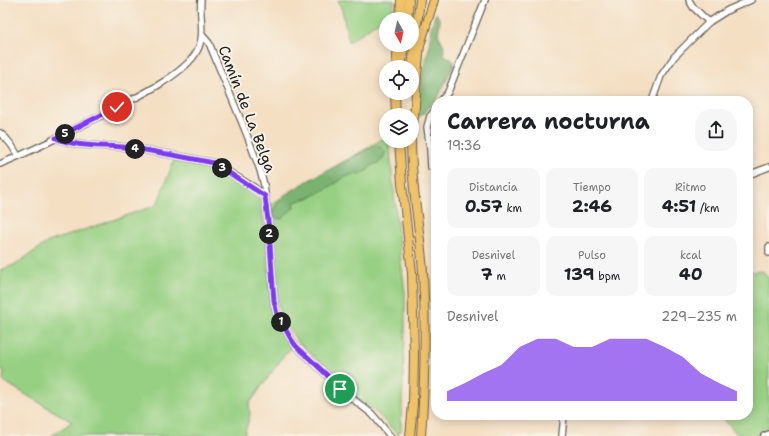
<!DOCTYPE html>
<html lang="es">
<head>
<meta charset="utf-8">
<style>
	body { margin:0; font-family:"Shantell Sans",sans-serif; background:#f6f6f6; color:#202124; height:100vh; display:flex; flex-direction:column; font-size:15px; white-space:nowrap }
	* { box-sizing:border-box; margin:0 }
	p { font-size:13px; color:#757577 }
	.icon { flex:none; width:22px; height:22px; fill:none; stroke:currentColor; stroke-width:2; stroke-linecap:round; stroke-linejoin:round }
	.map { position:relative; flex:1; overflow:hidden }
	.panel { position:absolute; left:431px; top:96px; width:322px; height:324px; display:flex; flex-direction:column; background:#fff; border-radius:16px; box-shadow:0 2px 10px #0003 }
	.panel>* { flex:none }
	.needle { width:26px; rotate:172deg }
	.controls { position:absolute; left:379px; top:12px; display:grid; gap:8px }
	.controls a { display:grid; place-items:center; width:40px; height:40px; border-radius:50%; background:#fff; box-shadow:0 2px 10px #0003; font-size:20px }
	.pin { position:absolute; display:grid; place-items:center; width:34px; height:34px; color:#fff; margin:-17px; border:2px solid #fff; border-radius:50%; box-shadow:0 1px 4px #0007 }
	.km { position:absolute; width:20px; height:20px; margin:-10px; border-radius:50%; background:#222; color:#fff; font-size:11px; line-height:20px; text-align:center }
	.round { display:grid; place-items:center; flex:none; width:42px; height:42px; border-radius:16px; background:#f6f6f6 }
	.head { display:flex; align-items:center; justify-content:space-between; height:68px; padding:0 16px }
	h1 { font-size:22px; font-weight:700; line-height:30px }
	.stats { display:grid; grid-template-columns:repeat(3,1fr); gap:6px; height:68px; padding:4px 16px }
	.stats div { display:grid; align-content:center; border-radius:10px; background:#f6f6f6; text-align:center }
	.stats b { font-size:17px; font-weight:700 }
	.stats small { font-size:11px; font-weight:400 }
	.stats p { font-size:11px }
	.chart { height:112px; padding:8px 16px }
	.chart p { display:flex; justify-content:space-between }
	.chart svg { width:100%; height:72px; margin-top:4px; fill:#7c3aed; opacity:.7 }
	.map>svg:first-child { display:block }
</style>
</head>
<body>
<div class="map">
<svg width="769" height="436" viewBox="0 0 769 436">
	<rect width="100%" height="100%" fill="#f7f3e8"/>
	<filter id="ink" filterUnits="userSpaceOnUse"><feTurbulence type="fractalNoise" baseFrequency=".025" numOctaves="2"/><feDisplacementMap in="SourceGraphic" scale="8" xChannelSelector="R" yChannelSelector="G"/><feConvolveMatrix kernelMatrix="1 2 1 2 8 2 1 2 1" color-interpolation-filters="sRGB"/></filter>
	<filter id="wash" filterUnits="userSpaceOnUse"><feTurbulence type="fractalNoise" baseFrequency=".012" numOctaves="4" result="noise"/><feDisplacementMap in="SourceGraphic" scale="16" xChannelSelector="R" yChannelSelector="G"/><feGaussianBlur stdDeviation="0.9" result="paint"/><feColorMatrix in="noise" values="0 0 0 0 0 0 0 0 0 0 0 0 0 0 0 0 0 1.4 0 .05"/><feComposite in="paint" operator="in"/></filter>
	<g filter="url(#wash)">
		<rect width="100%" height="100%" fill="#f4dfc3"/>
		<!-- green -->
		<g fill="#98d083" stroke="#5a7650">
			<polygon points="338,0 394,0 393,11 349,42 342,10"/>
			<polygon points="386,137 386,141 389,141 400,254 405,292 405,334 401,430 398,435 379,415 344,389 318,360 297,341 280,313 277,299 271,204"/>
			<polygon points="174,160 220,170 254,192 260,200 266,236 271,310 291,348 282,358 249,404 250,415 244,436 51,436 72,422 3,381 4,371 0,370 0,270 16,264 48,242 157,205"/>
			<polygon points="763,271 769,279 769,430 756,436 739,436 720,415 748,415 748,272"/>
		</g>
		<!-- forest -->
		<g fill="#7ab271" stroke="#4b6746">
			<polygon points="436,13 440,21 438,34 444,46 444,55 450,58 455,63 437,99 420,117 417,115 424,64 429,48 431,27"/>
			<polygon points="376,145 382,148 385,152 384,157 380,162 371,166 368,170 360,174 351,175 343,178 338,182 319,193 308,198 300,200 294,203 294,207 282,219 275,218 272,211 283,196 311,179"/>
		</g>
	</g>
	<g filter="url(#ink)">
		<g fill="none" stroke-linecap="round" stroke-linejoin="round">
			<defs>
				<g id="minor">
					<polyline points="689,0 693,7 709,22"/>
					<polyline points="202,35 209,43 247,135 260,170 264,185 269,229 274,301 277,314 291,339 296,346 327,375 340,389 372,414 378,421 390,436"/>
					<polyline points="441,101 448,92 485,0"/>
					<polyline points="652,101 661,76 674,57 709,22 728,10 751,0"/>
					<path d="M0,133c9,7 13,14 18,23"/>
					<path d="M56,138c20,10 54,7 77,10 25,4 51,9 76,14l5,1 41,25 10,8"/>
					<path d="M0,164c33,-13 65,-30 96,-46 27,-14 88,-41 101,-67 9,-16 2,-34 4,-51"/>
					<polyline points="431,167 430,149 427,127 430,116 436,109"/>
					<polyline points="748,175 769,167"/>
					<polyline points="769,247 769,253"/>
					<polyline points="562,436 564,415"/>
					<polyline points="764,436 769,434"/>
				</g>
				<g id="highway">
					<polyline points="400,19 401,0"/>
					<polyline points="407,19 409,0"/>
					<polyline points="396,67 398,45"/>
					<polyline points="401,67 404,45"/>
					<polyline points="412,67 420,0"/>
					<polyline points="395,93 396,115"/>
					<polyline points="412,134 415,106 417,75 420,45 434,0"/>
					<polyline points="399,141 402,184 412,273 414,356 413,404 410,436"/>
					<path d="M411,141c0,44 9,87 12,131 3,54 2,109 -2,164"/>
				</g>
			</defs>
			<!-- minor casing -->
			<use href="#minor" stroke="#686056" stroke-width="8"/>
			<!-- highway casing -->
			<use href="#highway" stroke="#686056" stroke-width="10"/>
			<!-- minor -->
			<use href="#minor" stroke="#fff" stroke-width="5.5"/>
			<!-- highway -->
			<use href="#highway" stroke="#f1c369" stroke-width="8"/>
		</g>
	</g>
	<g fill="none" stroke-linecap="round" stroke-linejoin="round" filter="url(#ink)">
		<defs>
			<path id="route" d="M117,107l-61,31c20,10 54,7 77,10 25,4 51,9 76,14l5,1 51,33 4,33 5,72 3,13 14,25 5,7 31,29 13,14"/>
		</defs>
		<!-- route casing -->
		<use href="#route" stroke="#fff" stroke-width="8"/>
		<!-- route -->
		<use href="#route" stroke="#7c3aed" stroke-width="5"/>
	</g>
	<g text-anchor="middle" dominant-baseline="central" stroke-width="4" stroke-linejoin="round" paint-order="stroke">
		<!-- street labels -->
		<g font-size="15" fill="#1c1c1c" stroke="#f7f3e8">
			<text transform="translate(247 109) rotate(69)">Camín de La Belga</text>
		</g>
	</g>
</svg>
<div class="controls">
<a><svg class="needle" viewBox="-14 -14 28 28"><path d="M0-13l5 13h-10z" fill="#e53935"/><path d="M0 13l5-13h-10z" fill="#757577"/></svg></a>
<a><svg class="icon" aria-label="locate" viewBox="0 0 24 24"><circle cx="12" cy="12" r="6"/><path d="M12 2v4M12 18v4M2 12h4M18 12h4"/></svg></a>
<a><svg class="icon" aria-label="layers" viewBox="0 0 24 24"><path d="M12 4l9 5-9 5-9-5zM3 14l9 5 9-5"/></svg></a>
</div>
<div class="pin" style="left:340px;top:389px;background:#1e9e55"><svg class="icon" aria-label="arrive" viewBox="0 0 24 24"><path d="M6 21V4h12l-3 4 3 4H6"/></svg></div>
<div class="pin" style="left:117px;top:107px;background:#d93025"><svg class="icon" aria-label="check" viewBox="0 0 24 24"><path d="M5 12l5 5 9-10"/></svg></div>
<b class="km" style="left:281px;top:322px">1</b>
<b class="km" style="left:269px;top:234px">2</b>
<b class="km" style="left:222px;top:168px">3</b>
<b class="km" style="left:135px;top:149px">4</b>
<b class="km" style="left:65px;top:134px">5</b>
<section class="panel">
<div class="head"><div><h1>Carrera nocturna</h1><p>19:36</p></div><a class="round"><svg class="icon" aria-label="share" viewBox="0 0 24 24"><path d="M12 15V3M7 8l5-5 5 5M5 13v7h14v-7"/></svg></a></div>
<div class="stats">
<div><p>Distancia</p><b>0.57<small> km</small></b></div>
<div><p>Tiempo</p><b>2:46</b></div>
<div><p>Ritmo</p><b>4:51<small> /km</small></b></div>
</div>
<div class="stats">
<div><p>Desnivel</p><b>7<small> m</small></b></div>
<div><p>Pulso</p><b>139<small> bpm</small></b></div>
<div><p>kcal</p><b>40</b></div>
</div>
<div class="chart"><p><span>Desnivel</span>229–235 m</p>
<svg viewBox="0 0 160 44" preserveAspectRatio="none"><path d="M0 44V38L10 33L20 27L30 22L40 11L50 6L60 6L70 11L80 11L90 6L100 6L110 6L120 11L130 17L140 27L150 33L160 38V44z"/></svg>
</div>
</section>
</div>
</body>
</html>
